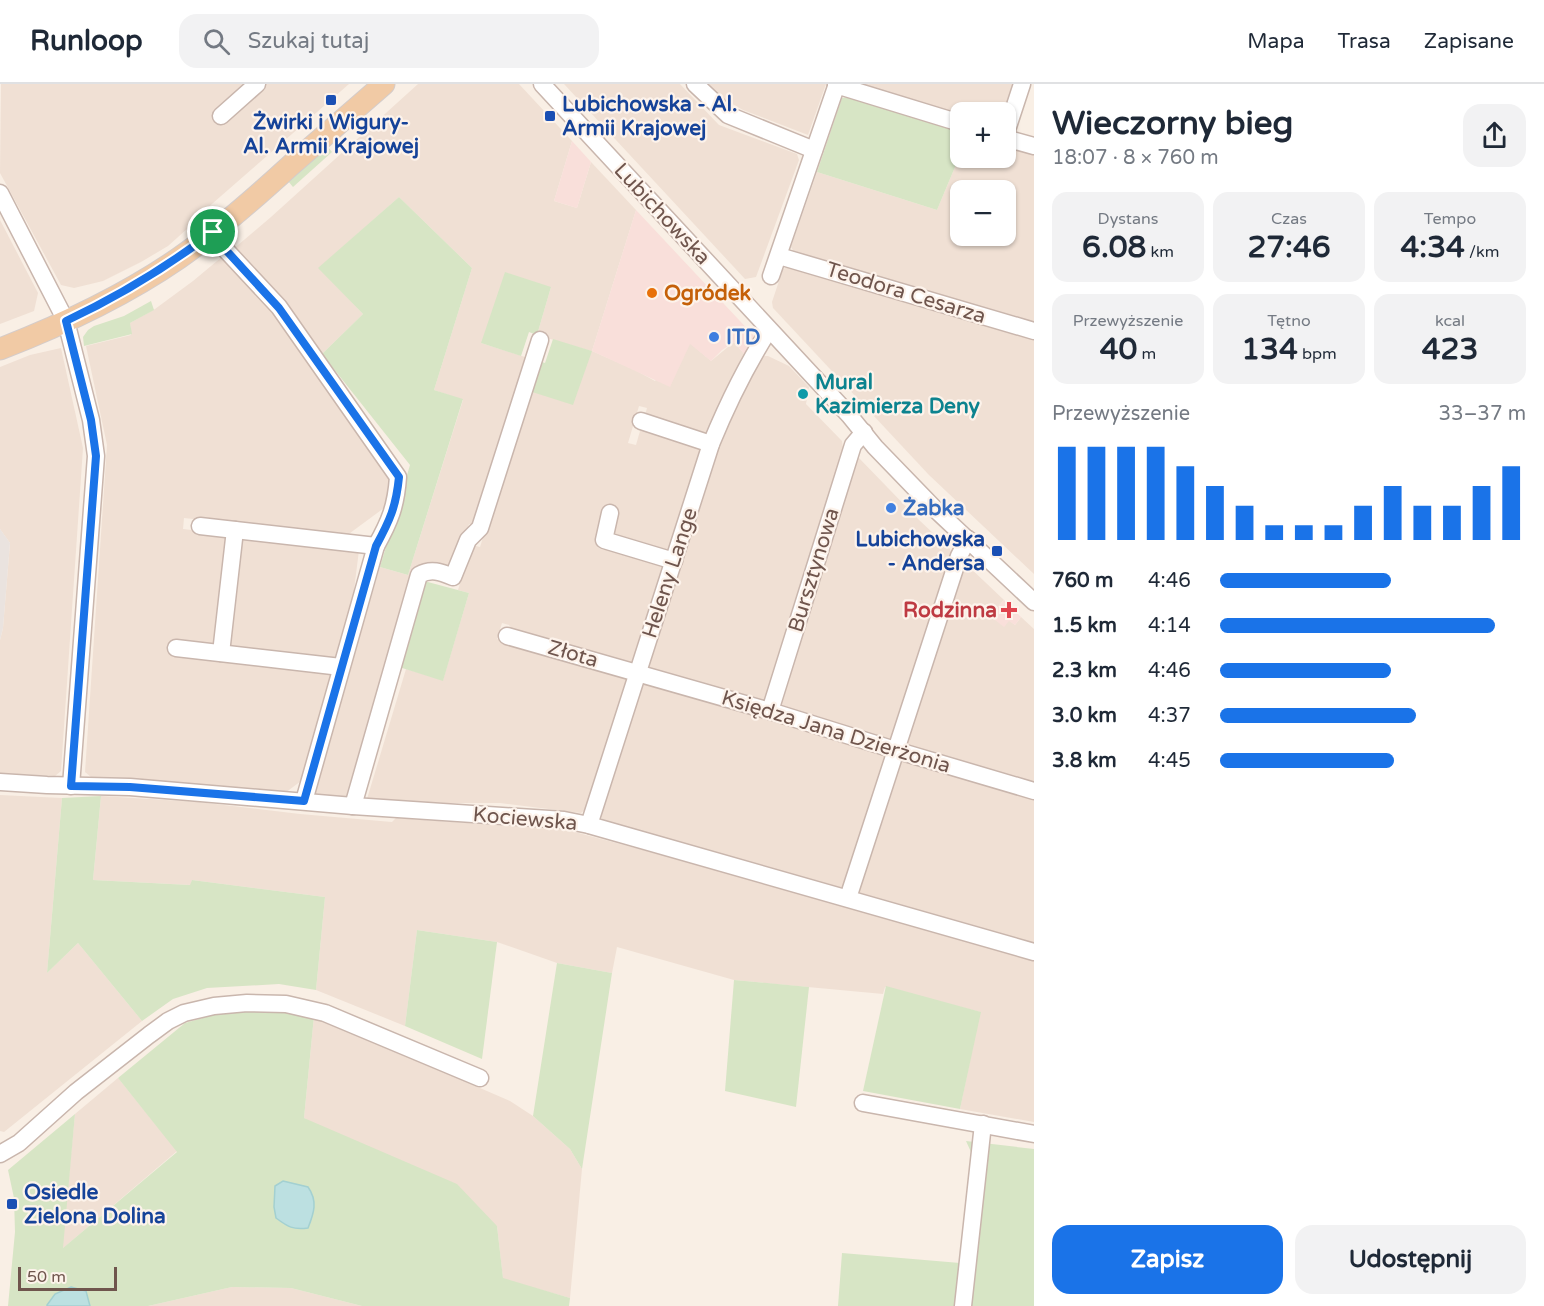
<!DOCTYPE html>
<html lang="pl">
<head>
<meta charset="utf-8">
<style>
	body { margin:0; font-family:"Varela Round",sans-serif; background:#f2f2f3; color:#1f2937; height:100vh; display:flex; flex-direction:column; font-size:22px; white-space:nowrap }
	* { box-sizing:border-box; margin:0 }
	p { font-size:20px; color:#747a83 }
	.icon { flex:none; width:33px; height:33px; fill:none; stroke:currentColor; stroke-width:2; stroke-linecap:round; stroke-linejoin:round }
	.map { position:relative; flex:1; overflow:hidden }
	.details { display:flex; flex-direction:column; background:#fff; width:510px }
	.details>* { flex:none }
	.tools { position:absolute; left:950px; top:18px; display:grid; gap:12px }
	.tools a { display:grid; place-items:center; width:66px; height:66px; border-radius:12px; background:#fff; box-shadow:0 2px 4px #0004; font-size:30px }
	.scale { position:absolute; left:18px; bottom:15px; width:99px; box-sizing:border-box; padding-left:6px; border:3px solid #6f554d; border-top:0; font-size:16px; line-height:21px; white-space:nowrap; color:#6f554d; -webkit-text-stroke:4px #fdf3eb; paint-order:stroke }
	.pin { position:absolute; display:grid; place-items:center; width:51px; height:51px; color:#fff; margin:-26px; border:3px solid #fff; border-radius:50%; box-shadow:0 2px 6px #0007 }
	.round { display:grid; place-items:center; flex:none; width:63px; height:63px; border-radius:18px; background:#f2f2f3 }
	.head { display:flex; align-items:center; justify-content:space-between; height:102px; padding:0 18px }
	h1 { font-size:33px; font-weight:700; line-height:45px }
	.stats { display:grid; grid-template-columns:repeat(3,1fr); gap:9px; height:102px; padding:6px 18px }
	.stats div { display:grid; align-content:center; border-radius:15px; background:#f2f2f3; text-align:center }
	.stats b { font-size:30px; font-weight:700 }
	.stats small { font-size:16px; font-weight:400 }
	.stats p { font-size:16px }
	.chart { height:168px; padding:12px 18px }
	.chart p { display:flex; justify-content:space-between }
	.chart svg { width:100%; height:108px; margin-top:6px; stroke:#1a73e8; stroke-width:6 }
	.action { display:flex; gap:12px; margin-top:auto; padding:12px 18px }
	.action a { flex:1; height:69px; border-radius:18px; background:#1a73e8; color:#fff; font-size:24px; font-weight:700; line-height:69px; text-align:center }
	.action a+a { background:#f2f2f3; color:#1f2937 }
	ul { padding:0 18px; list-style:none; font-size:20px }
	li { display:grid; grid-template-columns:96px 72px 1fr; align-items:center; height:45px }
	li i { height:15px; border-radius:8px; background:#1a73e8 }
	header { display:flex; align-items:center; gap:36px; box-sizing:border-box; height:84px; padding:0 30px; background:#fff; border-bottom:2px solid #e0e1e3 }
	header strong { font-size:28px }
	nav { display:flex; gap:33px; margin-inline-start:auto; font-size:21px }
	.search { width:420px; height:54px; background:#f2f2f3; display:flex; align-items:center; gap:15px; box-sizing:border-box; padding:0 21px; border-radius:18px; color:#747a83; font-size:22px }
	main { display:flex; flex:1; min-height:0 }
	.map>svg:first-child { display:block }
</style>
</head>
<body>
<header>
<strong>Runloop</strong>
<div class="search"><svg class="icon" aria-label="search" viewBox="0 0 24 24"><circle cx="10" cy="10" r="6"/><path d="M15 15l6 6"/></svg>Szukaj tutaj</div>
<nav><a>Mapa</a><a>Trasa</a><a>Zapisane</a></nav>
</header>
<main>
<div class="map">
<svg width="1034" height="1222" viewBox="0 0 1034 1222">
	<rect width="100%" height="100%" fill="#f9efe5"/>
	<!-- residential -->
	<g fill="#f0e0d4" fill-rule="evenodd">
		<polygon points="1,0 349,0 189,140 187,145 168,162 141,178 103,197 74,204 61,201 0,89"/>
		<polygon points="418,0 519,0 572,57 554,117 577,124 591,78 636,126 592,267 635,286 655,297 690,259 711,277 734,258 745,271 707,352 645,331 647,324 639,322 628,359 636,361 640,347 647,346 697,361 703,366 671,467 664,471 613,454 607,427 597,463 603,466 611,462 661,478 665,485 636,579 629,581 513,547 509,541 502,539 497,555 625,593 629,598 608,653 588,723 581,729 500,719 447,719 367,715 406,585 443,596 469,509 458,506 472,461 480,463 529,307 591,267 537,251 551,203 481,259 525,273 528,278 477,442 469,440 458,477 445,483 429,479 418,484 350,713 312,711 380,483 408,491 463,316 434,306 472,184 399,113 319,184 363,230 322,270 293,233 231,167 271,133"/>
		<polygon points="564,0 680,0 719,41 797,70 799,76 756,193 745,195"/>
		<polygon points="708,0 826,0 808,51 743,26 722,14"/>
		<polygon points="863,0 1013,0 1003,28 960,28 960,31"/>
		<path d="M1005,62l29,9v168l-240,-71 -3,-5 26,-75 120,38 23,-55v3h45zM960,106h45v46h-45z"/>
		<polygon points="0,136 38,209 34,227 0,240"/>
		<polygon points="223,172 276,227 396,400 384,424 346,452 184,434 183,445 359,466 352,522 301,697 285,709 91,693 85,688 107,361 86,262 131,251 130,239 155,225 193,197"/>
		<polygon points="788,183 1034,256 1034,490 929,391 773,224 772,218 783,185"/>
		<polygon points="61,264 83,364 61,687 55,692 0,689 0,556 3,544 10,459 0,445 0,283 30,271"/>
		<polygon points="758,272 768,272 789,282 809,303 806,320 842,357 843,364 819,440 810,487 767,616 763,620 652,587 647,580 718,352"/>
		<polygon points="856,371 919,436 950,465 952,472 893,654 889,657 782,625 779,621 812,513 815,511 819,499 818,496"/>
		<polygon points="966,480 1004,516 990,531 1009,536 1015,541 1021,533 1034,545 1034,699 908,661 905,658 961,481"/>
		<polygon points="646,598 883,669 887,674 846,802 841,804 603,736 600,731 641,600"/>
		<polygon points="903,675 1034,714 1034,859 860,809 858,805 899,677"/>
		<polygon points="0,711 62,714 47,889 78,859 142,937 4,1048 0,1047"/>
		<polygon points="101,712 198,718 300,730 392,738 396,734 567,746 753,795 1034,877 1034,1038 960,1025 980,928 885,903 883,910 734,896 617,863 612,889 557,879 497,858 417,846 405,942 316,906 325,813 192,796 191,801 93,796"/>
		<polygon points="314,932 510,1017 533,1032 570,1065 582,1085 570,1214 503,1195 497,1142 304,1034"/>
		<polygon points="118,994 177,1067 62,1165 75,1030"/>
		<polygon points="232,1203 291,1204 362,1222 148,1222"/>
	</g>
	<!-- commercial -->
	<g fill="#f9dfda">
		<polygon points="572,57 591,78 577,124 554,117"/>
		<polygon points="636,126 754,252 745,271 734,258 722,266 711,277 690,260 670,303 592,267"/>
		<polygon points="1004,516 1021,533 1015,541 1009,537 1004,543 990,532"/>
	</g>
	<!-- industrial -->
	<polygon fill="#eae3df" points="0,445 10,459 3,544 0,556"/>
	<!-- green -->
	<g fill="#d7e5c5">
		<polygon points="848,13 960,48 960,71 937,126 817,88 842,14"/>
		<polygon points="328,63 332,68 293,103 288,97"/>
		<polygon points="399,113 472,184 434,306 463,315 408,491 380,483 410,381 322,270 363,230 318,184"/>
		<polygon points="505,188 551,203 537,251 529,248 521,272 481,259"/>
		<polygon points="151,217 154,226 130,239 132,250 84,262 83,253 88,246 94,242 124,232"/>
		<polygon points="553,255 592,267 573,321 529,307 537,281 542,278 545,279"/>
		<polygon points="424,497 469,509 443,597 399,583"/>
		<polygon points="101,712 93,796 190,801 192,796 325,813 316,906 279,900 207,904 173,915 142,937 78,859 47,889 62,714"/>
		<polygon points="417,846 497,858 482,975 405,942"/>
		<polygon points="557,879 612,889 582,1085 570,1065 533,1032"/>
		<polygon points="734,896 809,903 796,1023 725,1007"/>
		<polygon points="886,902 981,928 960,1025 863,1007"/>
		<polygon points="277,924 314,932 304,1034 457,1100 497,1142 503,1194 570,1214 569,1222 362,1222 291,1204 232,1203 148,1222 8,1222 15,1148 14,1114 8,1086 75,1030 63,1164 177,1068 118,994 185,939 231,926"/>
		<polygon points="966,1057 1034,1065 1034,1222 838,1222 842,1169 960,1179 971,1068"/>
	</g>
	<!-- water -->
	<g fill="#bce0e1" stroke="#a3d0d1" stroke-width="1.5">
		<path d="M283,1097l25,6c10,14 6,26 0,41 -15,2 -20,-1 -32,-10l-2,-11 1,-21z"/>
		<polygon points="71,1203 86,1207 90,1222 47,1222 47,1221 55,1210"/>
	</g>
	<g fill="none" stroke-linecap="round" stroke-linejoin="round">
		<defs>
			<g id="minor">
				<polyline points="542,0 849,331 875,363 936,426 1034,518"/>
				<polyline points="695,0 728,31 814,66"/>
				<polyline points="836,1 960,39"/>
				<polyline points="221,32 257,0"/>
				<polyline points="1005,52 1022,0"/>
				<polyline points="1005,54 1034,62"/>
				<polyline points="0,109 66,237 91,336 96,372 71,702"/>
				<polyline points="779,172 1034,247"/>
				<polyline points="771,192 837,0"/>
				<polyline points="641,337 711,360"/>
				<polyline points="610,429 604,456 674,477"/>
				<path d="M200,442l176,20c14,-25 20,-40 22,-69l-119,-170 -55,-59 -11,-16"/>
				<polyline points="507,552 770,627 895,666 1034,707"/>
				<polyline points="176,564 341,583"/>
				<polyline points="221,569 235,446"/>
				<polyline points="770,627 853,361 864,348"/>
				<polyline points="0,698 47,701 130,703 353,722 564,736 589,741 1034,868"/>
				<polyline points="304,717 376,462"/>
				<path d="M353,722l66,-231c12,-7 22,-3 34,2l15,-37 12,-12 60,-188"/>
				<path d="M589,741l122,-381c16,-39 35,-78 58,-114"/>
				<polyline points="848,814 959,472 968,455"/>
				<polyline points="863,1019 1034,1050"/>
				<polyline points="0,1070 19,1059 76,1008 149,951 168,937 184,929 214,922 247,919 286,920 325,929 480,994"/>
				<polyline points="963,1222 983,1040"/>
			</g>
			<path id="major" d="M0,265c62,-24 124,-53 179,-91 40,-28 76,-60 112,-93 31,-27 62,-54 93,-81"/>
		</defs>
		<!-- minor casing -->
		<use href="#minor" stroke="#c9b6ad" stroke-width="19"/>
		<!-- major casing -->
		<use href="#major" stroke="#d4ccca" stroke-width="23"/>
		<!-- minor -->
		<use href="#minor" stroke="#fff" stroke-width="16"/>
		<!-- major -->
		<use href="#major" stroke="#f1caa5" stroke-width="21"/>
	</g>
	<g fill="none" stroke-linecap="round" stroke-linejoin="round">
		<defs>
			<path id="route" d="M213,148l11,16 55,60 120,169c-3,30 -9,43 -23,69l-72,255 -174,-14 -59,-1 25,-330 -5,-36 -25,-99c53,-25 101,-54 147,-89z"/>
		</defs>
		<!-- route casing -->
		<use href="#route" stroke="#fff" stroke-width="12"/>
		<!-- route -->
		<use href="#route" stroke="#1a73e8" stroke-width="8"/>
	</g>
	<!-- markers -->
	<g fill="#1a4fb4" stroke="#fdf3eb" stroke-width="2">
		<rect x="325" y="10" width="12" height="12" rx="3"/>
		<rect x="544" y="26" width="12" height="12" rx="3"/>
		<rect x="991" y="461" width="12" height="12" rx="3"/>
		<rect x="6" y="1114" width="12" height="12" rx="3"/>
	</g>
	<circle fill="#e8710a" stroke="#fdf3eb" stroke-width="2" cx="652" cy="209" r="6"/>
	<g fill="#3f7fe0" stroke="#fdf3eb" stroke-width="2">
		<circle cx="714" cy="253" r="6"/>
		<circle cx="891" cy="424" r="6"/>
	</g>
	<circle fill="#0f9aa8" stroke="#fdf3eb" stroke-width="2" cx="803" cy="310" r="6"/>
	<path fill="#e0444e" stroke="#fdf3eb" stroke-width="2" d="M1006 517h6v6h6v6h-6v6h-6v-6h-6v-6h6z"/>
	<g text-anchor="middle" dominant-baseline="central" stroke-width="4.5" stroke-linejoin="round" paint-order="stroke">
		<!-- transit labels -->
		<g font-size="21" font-weight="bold" fill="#164399" stroke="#fdf3eb" text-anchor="start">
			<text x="562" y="20">Lubichowska - Al.<tspan x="562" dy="24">Armii Krajowej</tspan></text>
			<text x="331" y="38" text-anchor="middle">Żwirki i Wigury-<tspan x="331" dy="24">Al. Armii Krajowej</tspan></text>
			<text x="985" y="455" text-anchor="end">Lubichowska<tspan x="985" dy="24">- Andersa</tspan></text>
			<text x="24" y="1108">Osiedle<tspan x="24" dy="24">Zielona Dolina</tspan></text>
		</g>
		<!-- street labels -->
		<g font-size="21" fill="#6f554d" stroke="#fdf3eb">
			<text transform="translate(662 130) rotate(47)">Lubichowska</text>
			<text transform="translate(906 209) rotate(17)">Teodora Cesarza</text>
			<text transform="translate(814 486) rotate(-73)">Bursztynowa</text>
			<text transform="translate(670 489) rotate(-72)">Heleny Lange</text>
			<text transform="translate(573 570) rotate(16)">Złota</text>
			<text transform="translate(836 648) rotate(17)">Księdza Jana Dzierżonia</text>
			<text transform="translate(525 735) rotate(5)">Kociewska</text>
		</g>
		<!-- food labels -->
		<g font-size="21" font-weight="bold" fill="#c56008" stroke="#fdf3eb" text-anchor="start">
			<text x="664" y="209">Ogródek</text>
		</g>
		<!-- shop labels -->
		<g font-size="21" font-weight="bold" fill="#366cbe" stroke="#fdf3eb" text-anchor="start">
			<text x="726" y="253">ITD</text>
			<text x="903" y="424">Żabka</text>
		</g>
		<!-- culture labels -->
		<g font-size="21" font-weight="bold" fill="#0d838f" stroke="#fdf3eb" text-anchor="start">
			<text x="815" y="298">Mural<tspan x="815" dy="24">Kazimierza Deny</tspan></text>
		</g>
		<!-- health labels -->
		<g font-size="21" font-weight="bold" fill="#be3a42" stroke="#fdf3eb" text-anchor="end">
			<text x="997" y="526">Rodzinna</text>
		</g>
	</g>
</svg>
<div class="tools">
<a>+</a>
<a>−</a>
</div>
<div class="scale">50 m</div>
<div class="pin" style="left:213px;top:148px;background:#1e9e55"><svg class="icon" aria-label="arrive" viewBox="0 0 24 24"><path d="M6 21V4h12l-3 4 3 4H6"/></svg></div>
</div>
<section class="details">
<div class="head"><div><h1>Wieczorny bieg</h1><p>18:07 · 8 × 760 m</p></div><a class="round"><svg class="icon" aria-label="share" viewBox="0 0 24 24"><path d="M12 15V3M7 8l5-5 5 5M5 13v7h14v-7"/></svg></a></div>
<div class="stats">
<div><p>Dystans</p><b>6.08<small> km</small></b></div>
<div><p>Czas</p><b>27:46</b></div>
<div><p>Tempo</p><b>4:34<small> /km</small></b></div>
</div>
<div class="stats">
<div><p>Przewyższenie</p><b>40<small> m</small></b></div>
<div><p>Tętno</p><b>134<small> bpm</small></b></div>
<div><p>kcal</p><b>423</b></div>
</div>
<div class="chart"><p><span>Przewyższenie</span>33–37 m</p>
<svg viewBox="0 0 160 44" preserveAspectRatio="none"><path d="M5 44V6M15 44V6M25 44V6M35 44V6M45 44V14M55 44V22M65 44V30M75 44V38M85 44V38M95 44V38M105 44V30M115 44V22M125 44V30M135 44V30M145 44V22M155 44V14"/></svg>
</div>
<ul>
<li><b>760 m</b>4:46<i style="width:56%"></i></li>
<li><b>1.5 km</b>4:14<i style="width:90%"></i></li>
<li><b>2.3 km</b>4:46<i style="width:56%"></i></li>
<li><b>3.0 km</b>4:37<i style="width:64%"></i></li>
<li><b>3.8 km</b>4:45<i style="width:57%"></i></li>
</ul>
<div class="action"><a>Zapisz</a><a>Udostępnij</a></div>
</section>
</main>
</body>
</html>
